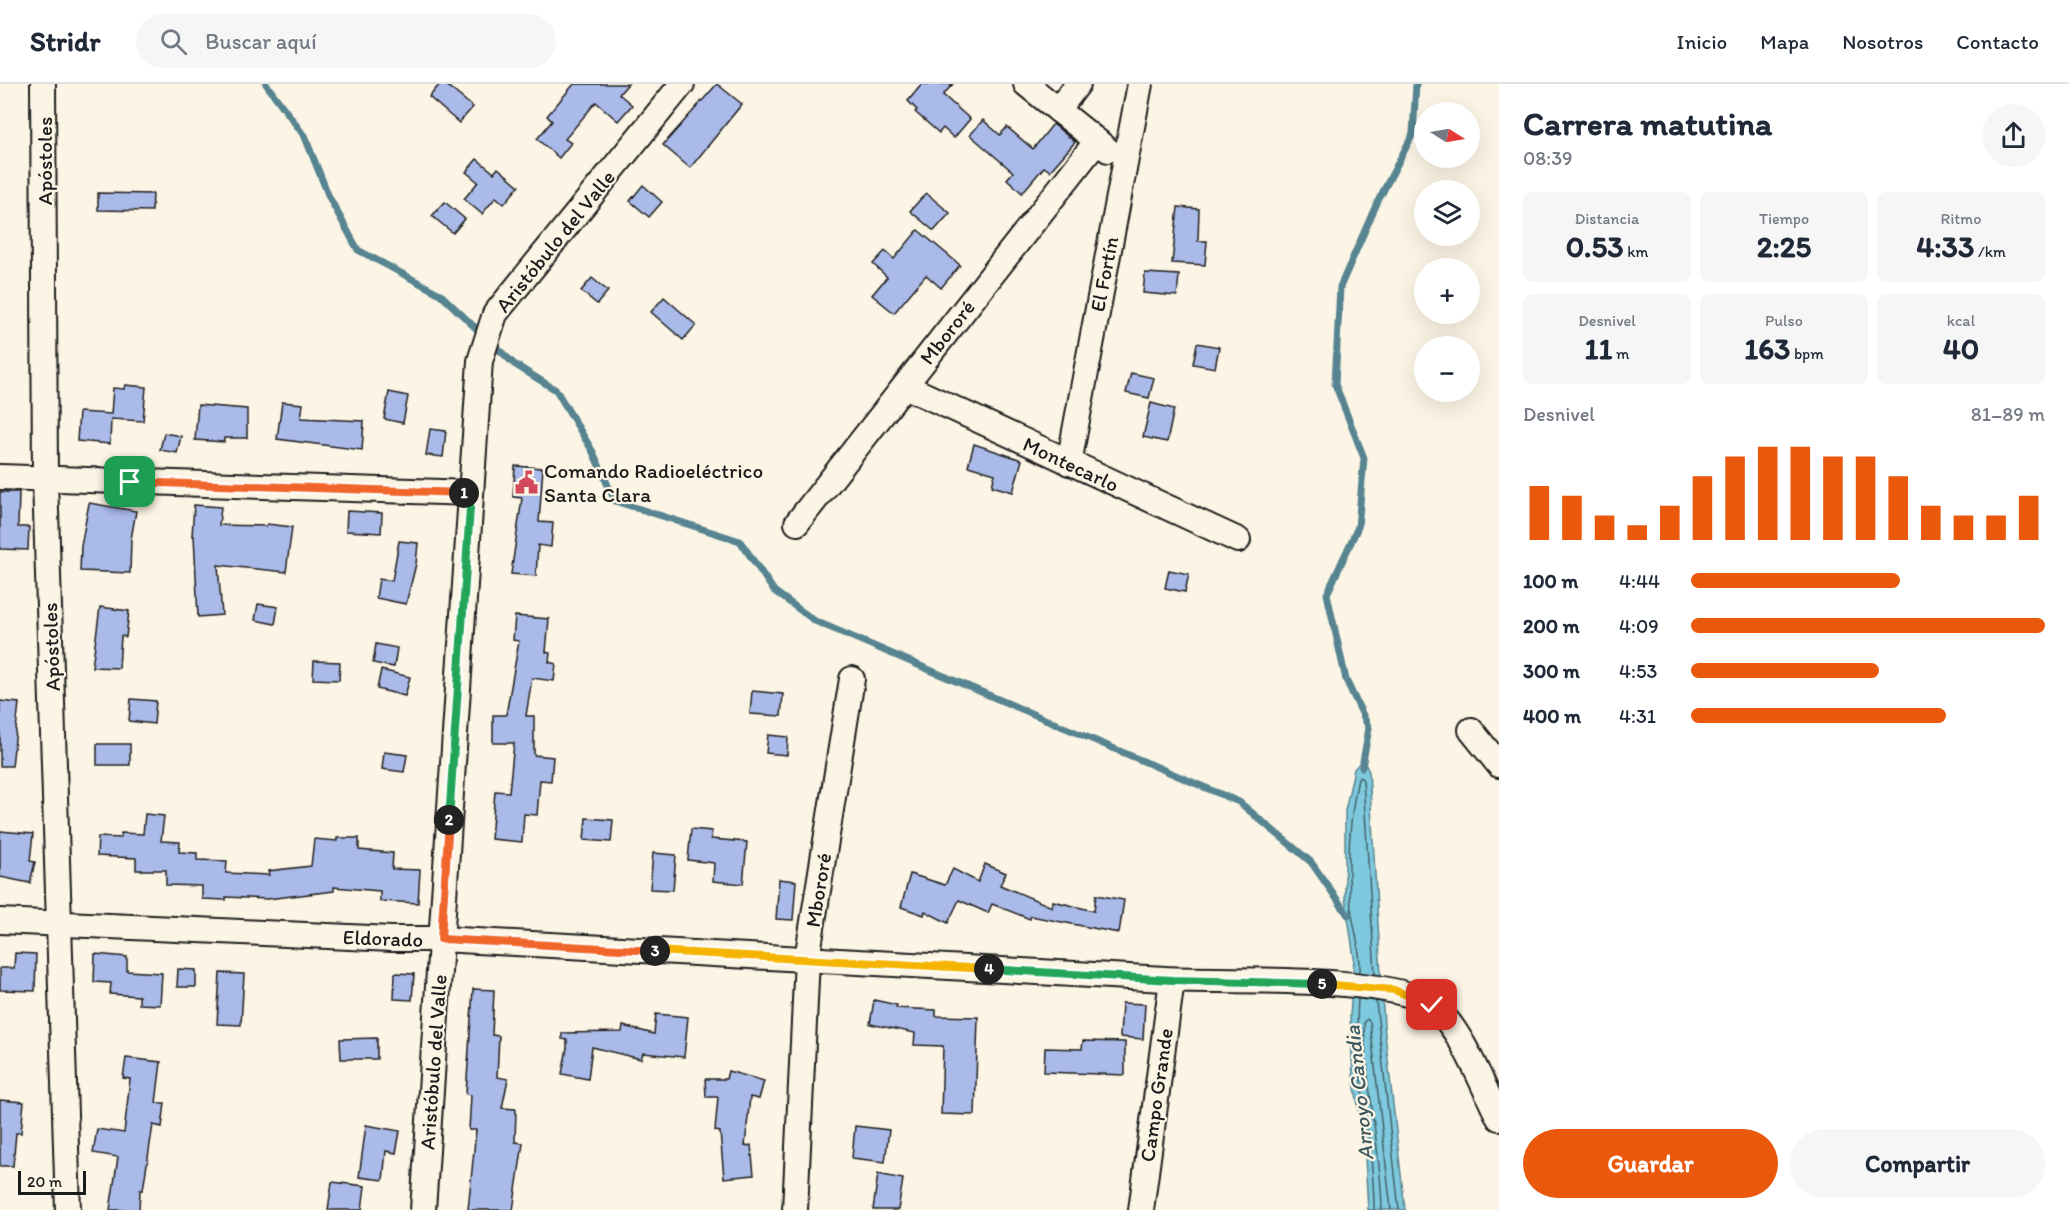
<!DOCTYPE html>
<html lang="es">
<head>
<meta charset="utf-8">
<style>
	body { margin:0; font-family:Itim,sans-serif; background:#f6f6f7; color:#1f2937; height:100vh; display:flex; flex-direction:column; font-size:22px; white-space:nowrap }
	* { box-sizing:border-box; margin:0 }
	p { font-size:20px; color:#747a83 }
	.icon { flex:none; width:33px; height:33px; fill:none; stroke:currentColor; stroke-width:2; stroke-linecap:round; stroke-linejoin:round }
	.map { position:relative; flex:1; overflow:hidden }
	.sheet { display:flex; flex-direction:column; background:#fff; width:570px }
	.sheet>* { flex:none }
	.needle { width:39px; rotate:101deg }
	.tools { position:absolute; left:1414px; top:18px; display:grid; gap:12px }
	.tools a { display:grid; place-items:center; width:66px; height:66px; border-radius:50%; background:#fff; box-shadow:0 6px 24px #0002; font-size:30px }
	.scale { position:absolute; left:18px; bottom:15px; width:68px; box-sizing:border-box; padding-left:6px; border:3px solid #1c1c1c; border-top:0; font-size:16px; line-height:21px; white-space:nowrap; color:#1c1c1c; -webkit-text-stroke:4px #fcf5e5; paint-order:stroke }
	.pin { position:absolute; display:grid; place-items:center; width:51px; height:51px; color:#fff; margin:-26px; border-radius:12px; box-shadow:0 3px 9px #0006 }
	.km { position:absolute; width:30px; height:30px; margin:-15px; border-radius:50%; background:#222; color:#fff; font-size:16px; line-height:30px; text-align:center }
	.round { display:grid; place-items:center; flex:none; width:63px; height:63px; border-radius:32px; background:#f6f6f7 }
	.summary { display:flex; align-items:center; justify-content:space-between; height:102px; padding:0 24px }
	h1 { font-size:33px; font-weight:700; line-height:45px }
	.stats { display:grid; grid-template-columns:repeat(3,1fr); gap:9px; height:102px; padding:6px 24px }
	.stats div { display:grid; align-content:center; border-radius:9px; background:#f6f6f7; text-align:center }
	.stats b { font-size:30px; font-weight:700 }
	.stats small { font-size:16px; font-weight:400 }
	.stats p { font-size:16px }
	.chart { height:168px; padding:12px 24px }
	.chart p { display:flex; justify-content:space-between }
	.chart svg { width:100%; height:108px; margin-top:6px; stroke:#ea580c; stroke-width:6 }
	.cta { display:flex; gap:12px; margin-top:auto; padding:12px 24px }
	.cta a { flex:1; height:69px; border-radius:36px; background:#ea580c; color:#fff; font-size:24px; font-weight:700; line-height:69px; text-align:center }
	.cta a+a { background:#f6f6f7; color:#1f2937 }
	ul { padding:0 24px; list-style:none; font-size:20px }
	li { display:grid; grid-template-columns:96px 72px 1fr; align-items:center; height:45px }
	li i { height:15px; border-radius:8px; background:#ea580c }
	header { display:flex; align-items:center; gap:36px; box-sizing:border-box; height:84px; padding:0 30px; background:#fff; border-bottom:2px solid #e0e1e3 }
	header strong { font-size:28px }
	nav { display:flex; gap:33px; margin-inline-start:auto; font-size:21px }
	.search { width:420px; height:54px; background:#f6f6f7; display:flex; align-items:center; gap:15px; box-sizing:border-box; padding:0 21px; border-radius:33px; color:#747a83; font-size:22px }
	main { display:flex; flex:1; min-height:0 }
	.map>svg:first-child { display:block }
</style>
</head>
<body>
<header>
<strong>Stridr</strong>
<div class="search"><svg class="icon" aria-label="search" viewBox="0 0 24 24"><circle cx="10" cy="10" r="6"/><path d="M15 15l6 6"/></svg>Buscar aquí</div>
<nav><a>Inicio</a><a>Mapa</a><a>Nosotros</a><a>Contacto</a></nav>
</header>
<main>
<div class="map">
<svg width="1499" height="1126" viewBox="0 0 1499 1126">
	<rect width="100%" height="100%" fill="#fcf5e5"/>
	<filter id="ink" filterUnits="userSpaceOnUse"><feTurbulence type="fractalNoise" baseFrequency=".0167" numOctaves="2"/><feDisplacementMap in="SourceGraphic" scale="12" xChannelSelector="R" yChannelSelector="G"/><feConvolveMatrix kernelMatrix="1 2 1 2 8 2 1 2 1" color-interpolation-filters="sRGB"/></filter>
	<g filter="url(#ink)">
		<!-- water -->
		<polygon fill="#7ec9dd" stroke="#578490" stroke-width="1.5" points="1363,675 1369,688 1384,941 1405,1126 1368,1126 1364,1056 1353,992 1350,932 1354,874 1345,813 1345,727 1354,685"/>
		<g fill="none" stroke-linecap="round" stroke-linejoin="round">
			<!-- shore -->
			<g stroke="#436169" stroke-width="1.5">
				<path d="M1360,888c1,-22 -6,-42 -9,-64 -4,-42 -2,-88 7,-129l2,-2 3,3 12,194"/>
				<path d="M1358,915c-5,71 16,140 16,211"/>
				<polyline points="1376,918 1399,1126"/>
				<path d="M1382,1126c-1,-63 -17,-124 -18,-188l3,-3 3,3 21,188"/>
			</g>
			<!-- stream -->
			<g stroke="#578490" stroke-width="7">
				<polyline points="266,0 305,53 329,113 358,166 440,210 483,251"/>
				<polyline points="492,259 514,280 556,306 593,368 615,417 740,457 774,507 815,537 1239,718 1311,778 1348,831"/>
				<polyline points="1362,683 1369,644 1346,596 1327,510 1358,443 1364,374 1335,300 1340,203 1377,119 1413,50 1416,0"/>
			</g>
		</g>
		<!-- building -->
		<g fill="#aabae9" stroke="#1c1c1c" stroke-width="1.5">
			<polygon points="440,0 445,0 473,23 459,39 429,13"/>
			<polygon points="574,0 628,0 619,10 632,21 618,37 596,18 565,55 571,59 559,74 537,55 552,37 547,32"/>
			<polygon points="717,0 742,20 690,84 663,61"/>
			<polygon points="922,0 953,0 943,11 970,35 954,54 943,44 939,49 915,28 917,26 908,17"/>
			<polygon points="983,36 1000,51 1007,43 1033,65 1053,40 1075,58 1050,87 1044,83 1022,109 1007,95 1013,88 970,51"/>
			<polygon points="477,75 494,89 498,84 519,102 504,120 496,113 482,130 464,115 478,98 466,88"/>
			<polygon points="643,101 662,118 649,133 630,117"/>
			<polygon points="98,109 153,110 152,127 98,126"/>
			<polygon points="926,109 950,129 934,147 910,127"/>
			<polygon points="445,118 465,135 453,149 432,132"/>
			<polygon points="1178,123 1199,125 1198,157 1207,157 1205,181 1172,179"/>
			<polygon points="918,146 960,181 941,204 926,191 894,229 872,211 887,193 873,180 885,167 894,175"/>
			<polygon points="1145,189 1179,191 1177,212 1143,209"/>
			<polygon points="592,194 608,207 597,220 581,207"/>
			<polygon points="664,213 696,241 683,256 651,228"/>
			<polygon points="1197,259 1219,263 1215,284 1193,280"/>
			<polygon points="1131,289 1154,294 1149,314 1126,309"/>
			<polygon points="125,301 146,303 143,337 111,335 110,360 77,357 79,328 111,330 113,304 124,305"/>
			<polygon points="389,308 408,312 403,339 384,335"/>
			<polygon points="282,318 303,320 301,334 364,337 362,366 277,355"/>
			<polygon points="1151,319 1174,325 1167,358 1143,353"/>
			<polygon points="198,321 247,325 247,354 224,354 224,358 195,356"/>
			<polygon points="430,345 446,347 443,373 426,371"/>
			<polygon points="164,349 181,352 177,369 160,366"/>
			<polygon points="974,360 1022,376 1013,408 992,402 995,390 968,382"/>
			<polygon points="515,382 543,384 539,438 553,439 551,463 538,461 536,492 511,490 522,414 513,413"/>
			<polygon points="0,408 19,408 18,443 29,443 28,466 0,465"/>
			<polygon points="89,419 136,427 131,455 130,489 80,487 81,462"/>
			<polygon points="194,421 221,423 219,441 266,442 267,440 292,443 286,488 218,481 222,531 198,533 194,452 192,452"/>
			<polygon points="347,427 382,429 381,449 346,447"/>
			<polygon points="399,457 418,459 416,480 406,520 376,514 379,495 392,497"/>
			<polygon points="1169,486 1189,490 1185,508 1165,504"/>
			<polygon points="258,520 278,523 275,540 255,536"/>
			<polygon points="100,523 129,527 126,553 121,552 119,584 92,583"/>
			<polygon points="515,532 549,535 546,568 550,569 549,578 556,580 554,597 532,594 526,632 534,632 534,671 553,673 551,697 540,696 537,731 524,730 522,758 491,755 495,707 509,708 514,659 493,659 493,631 506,631 519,557 513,556"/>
			<polygon points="376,560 397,564 394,583 373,579"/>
			<polygon points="314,577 340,578 339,596 313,595"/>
			<polygon points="381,586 410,593 405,612 377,605"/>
			<polygon points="752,607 783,610 781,632 750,630"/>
			<polygon points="131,615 156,617 154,640 129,637"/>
			<polygon points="0,617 19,619 12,682 0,682"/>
			<polygon points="768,651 788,653 787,671 766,669"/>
			<rect x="97" y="660" width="33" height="21"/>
			<polygon points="384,668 407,671 404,688 382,685"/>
			<polygon points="145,730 164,732 161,757 180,758 179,768 197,769 197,776 227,777 226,789 269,791 268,787 311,782 314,755 337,757 337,754 359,754 359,766 393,769 392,785 420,786 418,819 380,817 380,807 334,803 334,807 267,815 226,813 226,816 202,815 202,802 166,801 166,786 136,786 136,774 97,772 98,753 121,754 121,749 143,750"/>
			<polygon points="586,734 613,736 611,758 584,756"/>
			<polygon points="691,745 712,747 711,755 747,758 743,800 713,797 714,779 688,776"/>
			<polygon points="0,747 33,750 30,777 35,778 30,799 0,793"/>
			<polygon points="653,769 676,771 673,806 650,805"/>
			<polygon points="985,780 1006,789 1000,801 1052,823 1053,817 1094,827 1096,811 1124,816 1119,849 1031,832 1030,835 992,820 988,829 959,816 948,839 925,827 924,831 901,823 910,790 945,801 953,785 978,798"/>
			<polygon points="779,795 796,797 793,836 776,835"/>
			<polygon points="15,869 36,870 35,907 0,906 0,884 14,884"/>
			<polygon points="95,870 127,873 127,887 162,889 160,921 139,920 139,912 110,910 111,899 94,898"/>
			<polygon points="178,885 196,886 196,903 177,903"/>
			<polygon points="220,889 244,890 241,941 217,940"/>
			<polygon points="395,889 414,890 412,916 394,915"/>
			<polygon points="473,905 494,906 492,951 499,952 497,993 508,995 502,1024 516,1025 515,1058 523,1059 513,1126 468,1126 476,1046 469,1046 471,1011 466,1010"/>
			<polygon points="874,916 897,921 896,924 936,926 936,932 978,933 975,1031 941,1030 943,962 914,961 915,949 870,940"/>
			<polygon points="1122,919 1145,920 1143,955 1120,953"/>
			<polygon points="656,930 688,933 684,973 643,969 641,975 592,963 588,995 562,990 567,964 567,956 562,955 562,949 622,948 623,942 654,950"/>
			<polygon points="377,954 377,975 341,975 340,955"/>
			<polygon points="1083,957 1125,958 1125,991 1044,988 1045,964 1082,965"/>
			<polygon points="126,974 161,978 156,1019 165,1019 162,1043 153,1041 143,1106 140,1106 139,1126 110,1126 118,1073 93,1069 97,1045 124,1049 130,995 123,994"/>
			<polygon points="728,987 764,997 759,1015 750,1013 745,1062 751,1061 754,1091 724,1094 720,1048 715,1047 718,1013 706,1013 705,995 726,995"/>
			<polygon points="0,1016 24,1018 21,1049 16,1049 13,1082 0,1082"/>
			<polygon points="366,1041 400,1047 396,1069 386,1067 383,1096 359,1093"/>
			<polygon points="855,1042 889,1046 885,1078 852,1074"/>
			<polygon points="878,1090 903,1095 898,1126 873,1126"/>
			<polygon points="332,1098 365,1102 362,1126 328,1126"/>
		</g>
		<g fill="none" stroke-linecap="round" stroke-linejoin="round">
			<defs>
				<g id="minor">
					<polyline points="43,0 45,395 68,1126"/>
					<polyline points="1026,0 1108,66"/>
					<polyline points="1058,26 1078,0"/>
					<polyline points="905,302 1238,456"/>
					<polyline points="1069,379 1140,0"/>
					<polyline points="0,393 471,409"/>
					<polyline points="797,439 1097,57"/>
					<polyline points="1471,646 1499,681"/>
					<path d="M0,837l392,18h49c241,13 483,27 724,40 57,3 228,-5 268,27 29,23 49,79 66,112"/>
					<polyline points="423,1126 480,277 495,230 682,0"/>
					<polyline points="795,1126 807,875 852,595"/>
					<polyline points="1141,1126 1172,896"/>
				</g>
			</defs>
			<!-- minor casing -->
			<use href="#minor" stroke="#1c1c1c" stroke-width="28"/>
			<!-- minor -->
			<use href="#minor" stroke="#fcf5e5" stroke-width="24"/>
		</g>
	</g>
	<g fill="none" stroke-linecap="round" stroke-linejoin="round" filter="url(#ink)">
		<defs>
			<polyline id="split-1" points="130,398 464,409"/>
			<polyline id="split-2" points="449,736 471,409 464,409"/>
			<polyline id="split-3" points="449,736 441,855 655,867"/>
			<polyline id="split-4" points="655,867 989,885"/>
			<polyline id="split-5" points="989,885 1172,896 1322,900"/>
			<polyline id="split-6" points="1322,900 1394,906 1432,921"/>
		</defs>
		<!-- split-1 casing -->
		<use href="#split-1" stroke="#fff" stroke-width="12"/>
		<!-- split-2 casing -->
		<use href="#split-2" stroke="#fff" stroke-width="12"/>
		<!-- split-3 casing -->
		<use href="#split-3" stroke="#fff" stroke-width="12"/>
		<!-- split-4 casing -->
		<use href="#split-4" stroke="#fff" stroke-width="12"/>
		<!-- split-5 casing -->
		<use href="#split-5" stroke="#fff" stroke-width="12"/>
		<!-- split-6 casing -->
		<use href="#split-6" stroke="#fff" stroke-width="12"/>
		<!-- split-1 -->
		<use href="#split-1" stroke="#f0652b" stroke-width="8"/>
		<!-- split-2 -->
		<use href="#split-2" stroke="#22a559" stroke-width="8"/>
		<!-- split-3 -->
		<use href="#split-3" stroke="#f0652b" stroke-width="8"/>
		<!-- split-4 -->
		<use href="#split-4" stroke="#f5b400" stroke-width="8"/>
		<!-- split-5 -->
		<use href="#split-5" stroke="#22a559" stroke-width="8"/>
		<!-- split-6 -->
		<use href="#split-6" stroke="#f5b400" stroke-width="8"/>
	</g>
	<!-- icons -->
	<defs>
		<symbol id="civic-bare" viewBox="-9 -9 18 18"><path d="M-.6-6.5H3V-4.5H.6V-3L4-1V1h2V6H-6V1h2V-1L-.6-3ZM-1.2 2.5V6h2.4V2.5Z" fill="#d1495b" stroke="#fcf5e5" stroke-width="2.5" paint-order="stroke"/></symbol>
	</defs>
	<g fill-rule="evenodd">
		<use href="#civic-bare" x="510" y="382" width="33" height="33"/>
	</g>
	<g text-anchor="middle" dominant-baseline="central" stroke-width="4.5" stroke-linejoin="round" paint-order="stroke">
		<!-- street labels -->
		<g font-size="21" fill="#1c1c1c" stroke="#fcf5e5">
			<text transform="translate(44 77) rotate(-90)">Apóstoles</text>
			<text transform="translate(555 157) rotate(-51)">Aristóbulo del Valle</text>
			<text transform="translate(1104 190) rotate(-79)">El Fortín</text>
			<text transform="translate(947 248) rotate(-52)">Mbororé</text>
			<text transform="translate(1071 380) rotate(25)">Montecarlo</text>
			<text transform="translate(51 563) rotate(-92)">Apóstoles</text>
			<text transform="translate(818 806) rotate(-81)">Mbororé</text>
			<text transform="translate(383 854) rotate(2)">Eldorado</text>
			<text transform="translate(433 978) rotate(-86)">Aristóbulo del Valle</text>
			<text transform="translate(1156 1011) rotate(-82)">Campo Grande</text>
		</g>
		<!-- poi labels -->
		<g font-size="21" fill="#1c1c1c" stroke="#fcf5e5" text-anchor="start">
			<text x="544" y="386">Comando Radioeléctrico<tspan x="544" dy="24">Santa Clara</tspan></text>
		</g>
		<!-- water labels -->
		<g font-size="22" font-style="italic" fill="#3e5960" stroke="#fcf5e5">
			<text transform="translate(1359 1009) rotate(-96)">Arroyo Candia</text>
		</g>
	</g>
</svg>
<div class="tools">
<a><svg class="needle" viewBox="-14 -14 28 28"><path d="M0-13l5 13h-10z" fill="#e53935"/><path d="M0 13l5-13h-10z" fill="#747a83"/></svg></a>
<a><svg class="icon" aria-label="layers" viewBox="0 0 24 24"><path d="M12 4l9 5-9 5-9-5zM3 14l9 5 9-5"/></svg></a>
<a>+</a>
<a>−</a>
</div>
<div class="scale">20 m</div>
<div class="pin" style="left:130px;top:398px;background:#1e9e55"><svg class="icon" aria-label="arrive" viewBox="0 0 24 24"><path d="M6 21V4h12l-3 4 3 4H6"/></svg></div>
<div class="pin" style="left:1432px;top:921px;background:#d93025"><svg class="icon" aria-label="check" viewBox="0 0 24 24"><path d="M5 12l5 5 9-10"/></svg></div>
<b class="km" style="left:464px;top:409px">1</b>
<b class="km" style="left:449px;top:736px">2</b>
<b class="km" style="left:655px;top:867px">3</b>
<b class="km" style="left:989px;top:885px">4</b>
<b class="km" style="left:1322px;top:900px">5</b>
</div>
<section class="sheet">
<div class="summary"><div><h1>Carrera matutina</h1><p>08:39</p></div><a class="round"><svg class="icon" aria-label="share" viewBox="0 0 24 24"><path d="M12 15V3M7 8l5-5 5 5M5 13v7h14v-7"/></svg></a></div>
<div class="stats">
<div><p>Distancia</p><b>0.53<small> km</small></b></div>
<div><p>Tiempo</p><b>2:25</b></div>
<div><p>Ritmo</p><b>4:33<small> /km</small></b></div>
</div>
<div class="stats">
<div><p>Desnivel</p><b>11<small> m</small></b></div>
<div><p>Pulso</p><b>163<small> bpm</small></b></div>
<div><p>kcal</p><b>40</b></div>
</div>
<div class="chart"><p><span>Desnivel</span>81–89 m</p>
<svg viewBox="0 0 160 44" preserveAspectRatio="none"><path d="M5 44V22M15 44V26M25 44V34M35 44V38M45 44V30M55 44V18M65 44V10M75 44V6M85 44V6M95 44V10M105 44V10M115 44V18M125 44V30M135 44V34M145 44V34M155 44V26"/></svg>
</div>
<ul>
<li><b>100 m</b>4:44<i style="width:59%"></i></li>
<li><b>200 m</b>4:09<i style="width:100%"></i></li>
<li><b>300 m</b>4:53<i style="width:53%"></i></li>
<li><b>400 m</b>4:31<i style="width:72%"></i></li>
</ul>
<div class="cta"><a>Guardar</a><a>Compartir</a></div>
</section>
</main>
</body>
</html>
